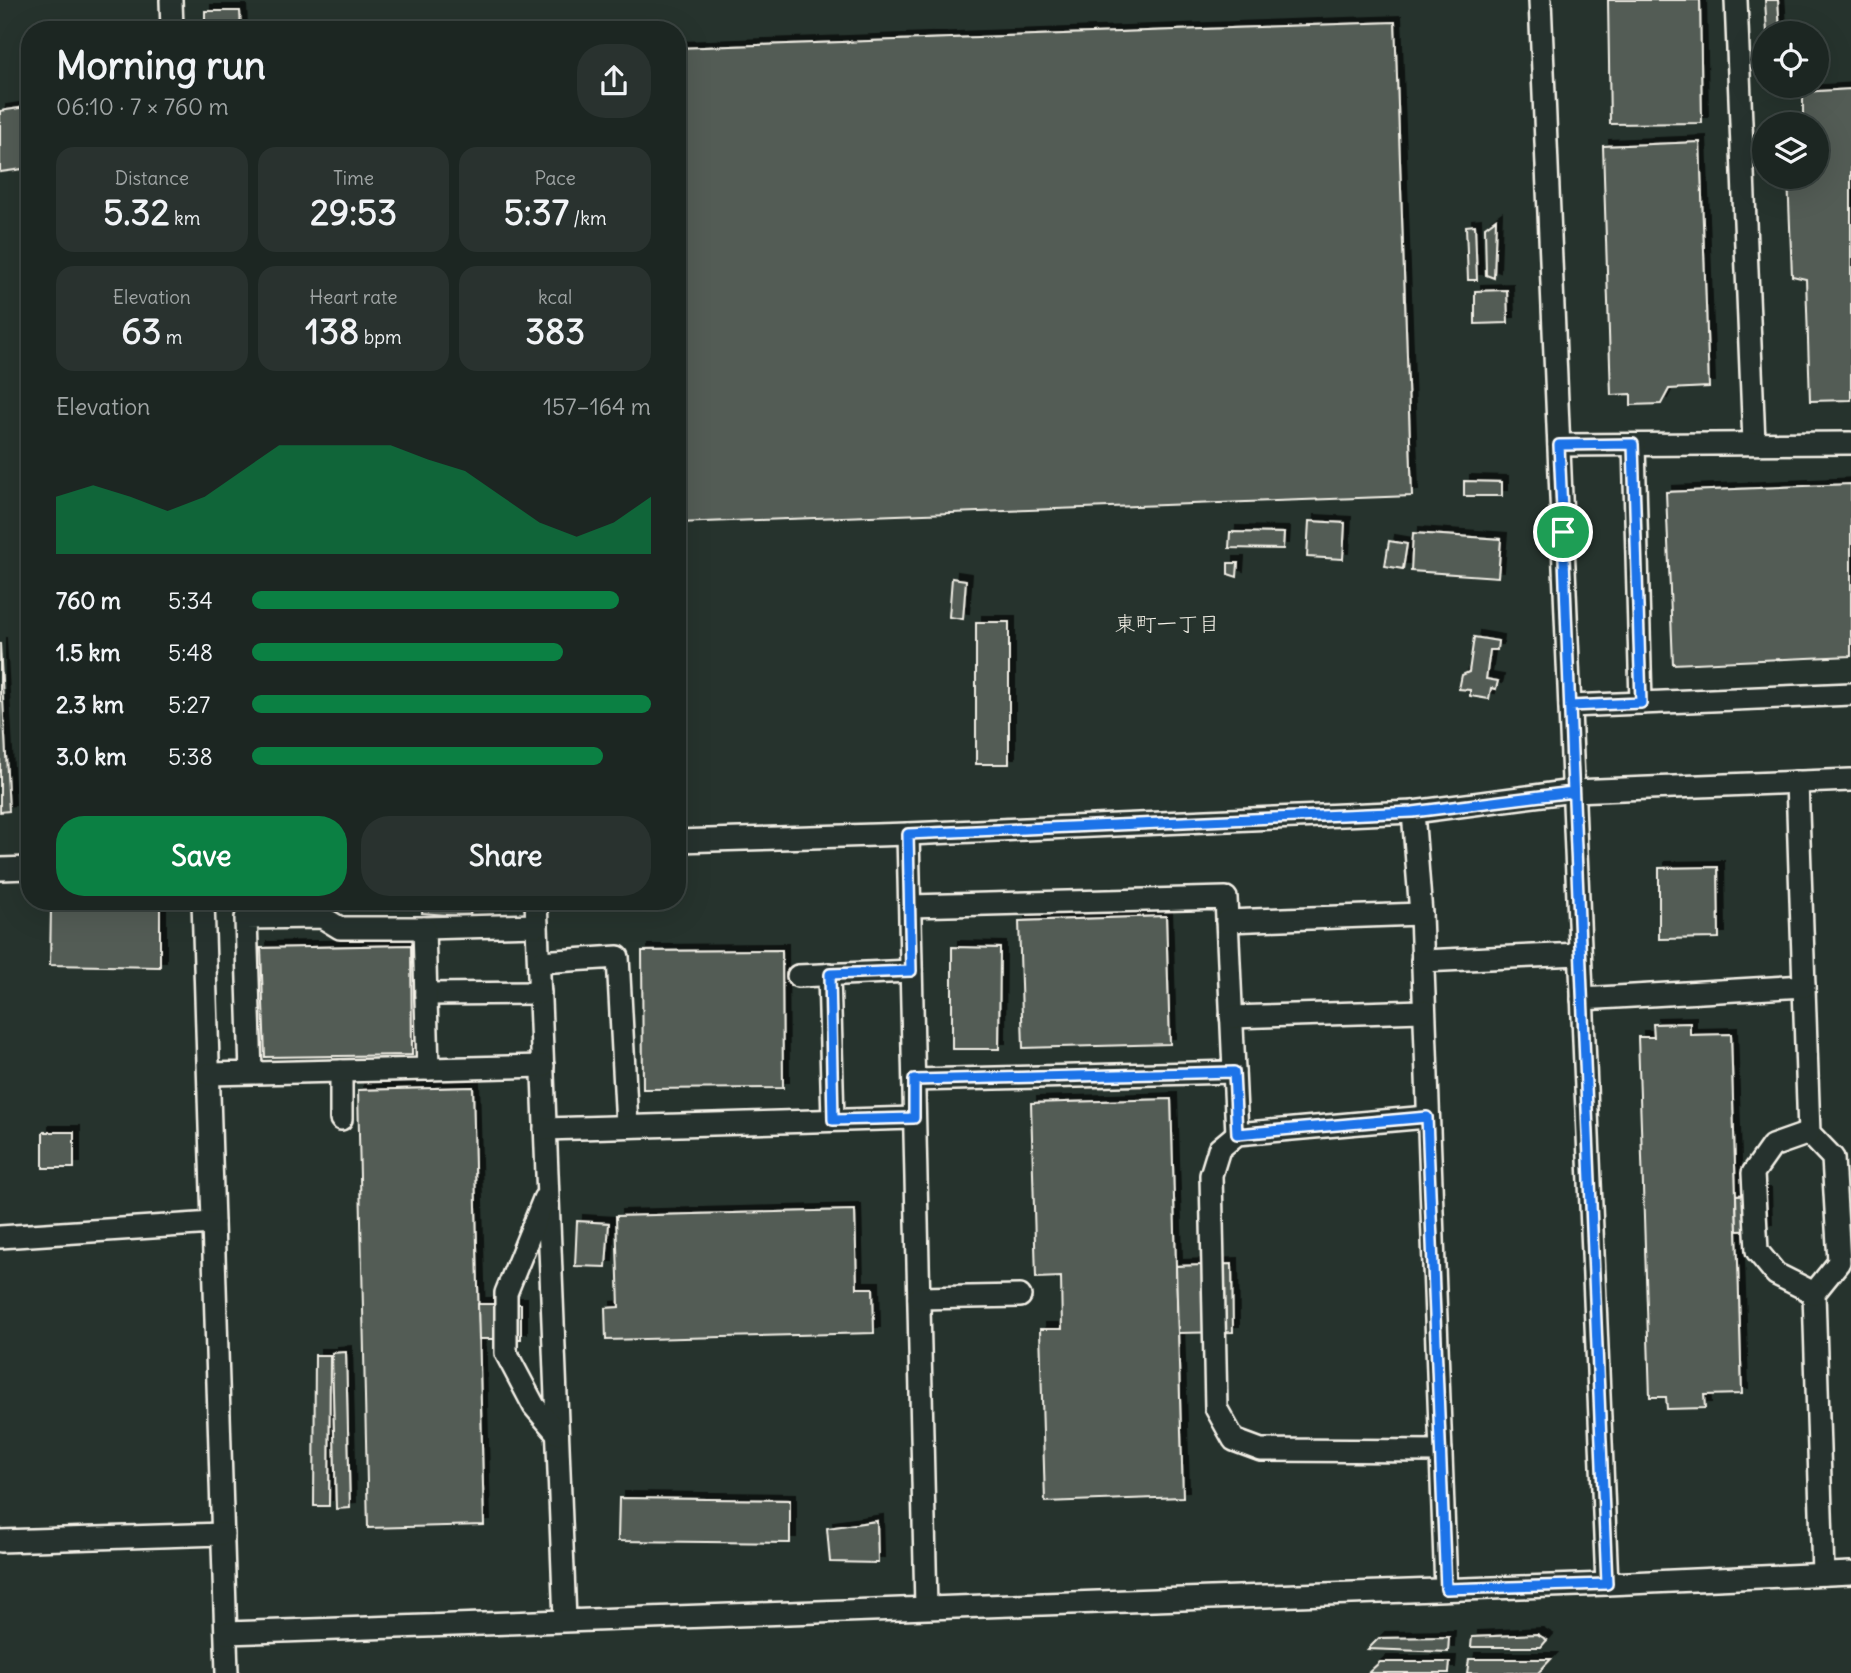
<!DOCTYPE html>
<html lang="en">
<head>
<meta charset="utf-8">
<style>
	body { margin:0; font-family:Delius,"Klee One",sans-serif; background:#29322f; color:#f1f3f6; height:100vh; display:flex; flex-direction:column; font-size:26px; white-space:nowrap }
	* { box-sizing:border-box; margin:0 }
	p { font-size:23px; color:#a0a5a5 }
	.icon { flex:none; width:38px; height:38px; fill:none; stroke:currentColor; stroke-width:2; stroke-linecap:round; stroke-linejoin:round }
	.map { position:relative; flex:1; overflow:hidden }
	.sheet { position:absolute; left:21px; top:21px; width:665px; height:889px; display:flex; flex-direction:column; background:#1c2622; border-radius:28px; box-shadow:0 7px 28px #0002,0 0 0 2px #3a4340 }
	.sheet>* { flex:none }
	.controls { position:absolute; left:1752px; top:21px; display:grid; gap:14px }
	.controls a { display:grid; place-items:center; width:77px; height:77px; border-radius:50%; background:#1c2622; box-shadow:0 7px 28px #0002,0 0 0 2px #3a4340; font-size:35px }
	.pin { position:absolute; display:grid; place-items:center; width:60px; height:60px; color:#fff; margin:-30px; border:4px solid #fff; border-radius:50%; box-shadow:0 2px 7px #0007 }
	.round { display:grid; place-items:center; flex:none; width:74px; height:74px; border-radius:28px; background:#29322f }
	.head { display:flex; align-items:center; justify-content:space-between; height:119px; padding:0 35px }
	h1 { font-size:38px; font-weight:800; line-height:52px }
	.figures { display:grid; grid-template-columns:repeat(3,1fr); gap:10px; height:119px; padding:7px 35px }
	.figures div { display:grid; align-content:center; border-radius:18px; background:#29322f; text-align:center }
	.figures b { font-size:35px; font-weight:800 }
	.figures small { font-size:19px; font-weight:400 }
	.figures p { font-size:19px }
	.chart { height:196px; padding:14px 35px }
	.chart p { display:flex; justify-content:space-between }
	.chart svg { width:100%; height:126px; margin-top:7px; fill:#0b8043; opacity:.7 }
	.cta { display:flex; gap:14px; margin-top:auto; padding:14px 35px }
	.cta a { flex:1; height:80px; border-radius:28px; background:#0b8043; color:#fff; font-size:28px; font-weight:800; line-height:80px; text-align:center }
	.cta a+a { background:#29322f; color:#f1f3f6 }
	ul { padding:0 35px; list-style:none; font-size:23px }
	li { display:grid; grid-template-columns:112px 84px 1fr; align-items:center; height:52px }
	li i { height:18px; border-radius:9px; background:#0b8043 }
	.map>svg:first-child { display:block }
</style>
</head>
<body>
<div class="map">
<svg width="1851" height="1673" viewBox="0 0 1851 1673">
	<defs>
		<filter id="shadow"><feDropShadow dx="6" dy="-6" stdDeviation="0" flood-color="#0009"/></filter>
	</defs>
	<rect width="100%" height="100%" fill="#26332d"/>
	<filter id="ink" filterUnits="userSpaceOnUse"><feTurbulence type="fractalNoise" baseFrequency=".0143" numOctaves="2"/><feDisplacementMap in="SourceGraphic" scale="14" xChannelSelector="R" yChannelSelector="G"/><feConvolveMatrix kernelMatrix="1 2 1 2 8 2 1 2 1" color-interpolation-filters="sRGB"/></filter>
	<g filter="url(#ink)">
		<!-- building -->
		<g fill="#525c55" stroke="#f4f1e8" stroke-width="2" filter="url(#shadow)">
			<polygon points="1608,0 1700,0 1702,123 1610,124"/>
			<polygon points="1765,0 1778,0 1780,33 1767,33"/>
			<polygon points="205,11 240,11 241,30 205,30"/>
			<polygon points="1395,22 1412,496 677,523 677,48"/>
			<polygon points="1851,89 1851,400 1810,401 1806,279 1792,276 1788,177 1816,177 1816,124 1803,124 1803,92"/>
			<polygon points="26,107 30,133 30,168 0,172 0,111"/>
			<polygon points="1700,142 1709,387 1669,389 1661,404 1631,405 1631,394 1611,395 1603,146"/>
			<polygon points="1496,219 1494,278 1486,275 1485,227"/>
			<polygon points="1475,225 1477,280 1468,280 1466,226"/>
			<polygon points="1507,290 1508,323 1475,324 1475,291"/>
			<polygon points="1464,481 1502,482 1502,496 1464,496"/>
			<polygon points="1851,484 1851,656 1673,664 1666,492"/>
			<polygon points="1309,521 1345,523 1343,559 1307,557"/>
			<polygon points="1230,532 1284,533 1283,549 1229,548"/>
			<polygon points="1413,533 1501,539 1498,577 1411,571"/>
			<polygon points="1389,541 1407,544 1403,569 1385,566"/>
			<polygon points="1228,563 1238,563 1237,577 1228,574"/>
			<polygon points="952,578 966,580 963,619 949,617"/>
			<rect x="976" y="622" width="33" height="142"/>
			<polygon points="1474,637 1498,641 1497,650 1490,650 1486,679 1498,681 1496,689 1491,688 1489,699 1470,696 1470,690 1459,689 1462,675 1469,672"/>
			<polygon points="0,643 9,811 0,812"/>
			<polygon points="1718,867 1719,938 1659,939 1659,868"/>
			<polygon points="423,901 471,904 470,917 422,913"/>
			<polygon points="51,907 160,908 160,967 50,965"/>
			<polygon points="1166,916 1170,1044 1023,1048 1019,921"/>
			<polygon points="411,945 412,1055 265,1057 261,948"/>
			<polygon points="952,947 1000,948 999,1049 952,1049"/>
			<polygon points="782,950 783,1088 643,1089 642,951"/>
			<polygon points="1690,1023 1690,1035 1731,1034 1742,1394 1704,1395 1705,1408 1667,1409 1666,1397 1650,1397 1638,1037 1654,1037 1653,1024"/>
			<polygon points="473,1087 484,1525 368,1528 358,1090"/>
			<polygon points="1171,1099 1183,1497 1045,1502 1040,1329 1062,1329 1061,1277 1036,1278 1031,1103"/>
			<rect x="43" y="1132" width="31" height="36"/>
			<polygon points="1765,1194 1766,1230 1737,1231 1736,1195"/>
			<polygon points="855,1210 857,1288 873,1288 874,1333 606,1340 605,1308 619,1307 616,1216"/>
			<polygon points="577,1221 609,1223 606,1267 575,1266"/>
			<polygon points="1232,1264 1233,1332 1178,1333 1176,1266"/>
			<polygon points="478,1304 521,1304 521,1339 479,1339"/>
			<polygon points="346,1352 350,1508 336,1509 332,1353"/>
			<polygon points="315,1355 330,1355 329,1506 314,1506"/>
			<polygon points="619,1498 790,1500 790,1543 618,1541"/>
			<polygon points="877,1521 878,1563 830,1562 827,1528"/>
			<polygon points="1537,1634 1547,1640 1541,1647 1471,1647 1472,1637"/>
			<polygon points="1449,1637 1448,1652 1368,1649 1379,1638"/>
			<polygon points="1469,1659 1551,1659 1538,1673 1467,1673"/>
			<polygon points="1380,1662 1450,1662 1449,1673 1368,1673"/>
		</g>
		<g fill="none" stroke-linecap="round" stroke-linejoin="round">
			<defs>
				<g id="lane">
					<polyline points="171,0 172,30"/>
					<polyline points="1540,0 1607,1584"/>
					<polyline points="1736,0 1754,443"/>
					<polyline points="1559,445 1851,443"/>
					<polyline points="1634,445 1641,703"/>
					<polyline points="1570,706 1851,694"/>
					<polyline points="1797,782 1809,1133 1833,1158 1839,1262 1814,1293 1823,1574"/>
					<polyline points="1413,812 1421,914 1446,1589"/>
					<polyline points="908,834 926,1607"/>
					<polyline points="677,841 908,834 1413,812 1573,791 1851,780"/>
					<polyline points="0,869 30,868"/>
					<polyline points="203,901 227,1673"/>
					<polyline points="536,901 565,1620"/>
					<polyline points="910,906 1226,898 1237,1134"/>
					<polyline points="1227,921 1421,914"/>
					<polyline points="424,928 537,925"/>
					<polyline points="1422,961 1580,954"/>
					<polyline points="539,962 618,957 627,1126"/>
					<polyline points="829,974 833,1120"/>
					<polyline points="798,976 911,971"/>
					<polyline points="426,994 540,993"/>
					<polyline points="1582,999 1804,986"/>
					<polyline points="1231,1017 1423,1011"/>
					<polyline points="428,1069 543,1066"/>
					<polyline points="341,1071 341,1119"/>
					<path d="M209,1074c73,-2 146,-3 219,-5l-4,-141h-84l-18,-11 -76,1 5,155"/>
					<polyline points="914,1080 1234,1072"/>
					<polyline points="1427,1117 1237,1134 1219,1149 1211,1175 1216,1408 1234,1440 1261,1450 1441,1451"/>
					<polyline points="545,1129 914,1118"/>
					<polyline points="1809,1133 1772,1146 1753,1173 1757,1251 1776,1274 1814,1293"/>
					<polyline points="544,1199 506,1293 506,1353 534,1406 557,1433"/>
					<polyline points="0,1237 213,1223"/>
					<polyline points="919,1298 1020,1296"/>
					<polyline points="0,1541 223,1534"/>
					<polyline points="226,1633 1607,1584 1851,1573"/>
				</g>
			</defs>
			<!-- lane casing -->
			<use href="#lane" stroke="#f4f1e8" stroke-width="26"/>
			<!-- lane -->
			<use href="#lane" stroke="#26332d" stroke-width="21"/>
		</g>
	</g>
	<g fill="none" stroke-linecap="round" stroke-linejoin="round" filter="url(#ink)">
		<defs>
			<polyline id="route" points="1563,532 1573,792 1413,812 908,834 911,971 830,974 833,1120 914,1118 914,1080 1234,1072 1237,1134 1427,1117 1446,1589 1607,1584 1570,706 1641,703 1633,444 1559,445 1563,532"/>
		</defs>
		<!-- route casing -->
		<use href="#route" stroke="#fff" stroke-width="14"/>
		<!-- route -->
		<use href="#route" stroke="#1a73e8" stroke-width="9"/>
	</g>
	<g text-anchor="middle" dominant-baseline="central" stroke-width="5" stroke-linejoin="round" paint-order="stroke">
		<!-- neighbourhood labels -->
		<g font-size="21" fill="#f4f1e8" stroke="#26332d">
			<text x="1167" y="623">東町一丁目</text>
		</g>
	</g>
</svg>
<div class="controls">
<a><svg class="icon" aria-label="locate" viewBox="0 0 24 24"><circle cx="12" cy="12" r="6"/><path d="M12 2v4M12 18v4M2 12h4M18 12h4"/></svg></a>
<a><svg class="icon" aria-label="layers" viewBox="0 0 24 24"><path d="M12 4l9 5-9 5-9-5zM3 14l9 5 9-5"/></svg></a>
</div>
<div class="pin" style="left:1563px;top:532px;background:#1e9e55"><svg class="icon" aria-label="arrive" viewBox="0 0 24 24"><path d="M6 21V4h12l-3 4 3 4H6"/></svg></div>
<section class="sheet">
<div class="head"><div><h1>Morning run</h1><p>06:10 · 7 × 760 m</p></div><a class="round"><svg class="icon" aria-label="share" viewBox="0 0 24 24"><path d="M12 15V3M7 8l5-5 5 5M5 13v7h14v-7"/></svg></a></div>
<div class="figures">
<div><p>Distance</p><b>5.32<small> km</small></b></div>
<div><p>Time</p><b>29:53</b></div>
<div><p>Pace</p><b>5:37<small> /km</small></b></div>
</div>
<div class="figures">
<div><p>Elevation</p><b>63<small> m</small></b></div>
<div><p>Heart rate</p><b>138<small> bpm</small></b></div>
<div><p>kcal</p><b>383</b></div>
</div>
<div class="chart"><p><span>Elevation</span>157–164 m</p>
<svg viewBox="0 0 160 44" preserveAspectRatio="none"><path d="M0 44V24L10 20L20 24L30 29L40 24L50 15L60 6L70 6L80 6L90 6L100 11L110 15L120 24L130 33L140 38L150 33L160 24V44z"/></svg>
</div>
<ul>
<li><b>760 m</b>5:34<i style="width:92%"></i></li>
<li><b>1.5 km</b>5:48<i style="width:78%"></i></li>
<li><b>2.3 km</b>5:27<i style="width:100%"></i></li>
<li><b>3.0 km</b>5:38<i style="width:88%"></i></li>
</ul>
<div class="cta"><a>Save</a><a>Share</a></div>
</section>
</div>
</body>
</html>
